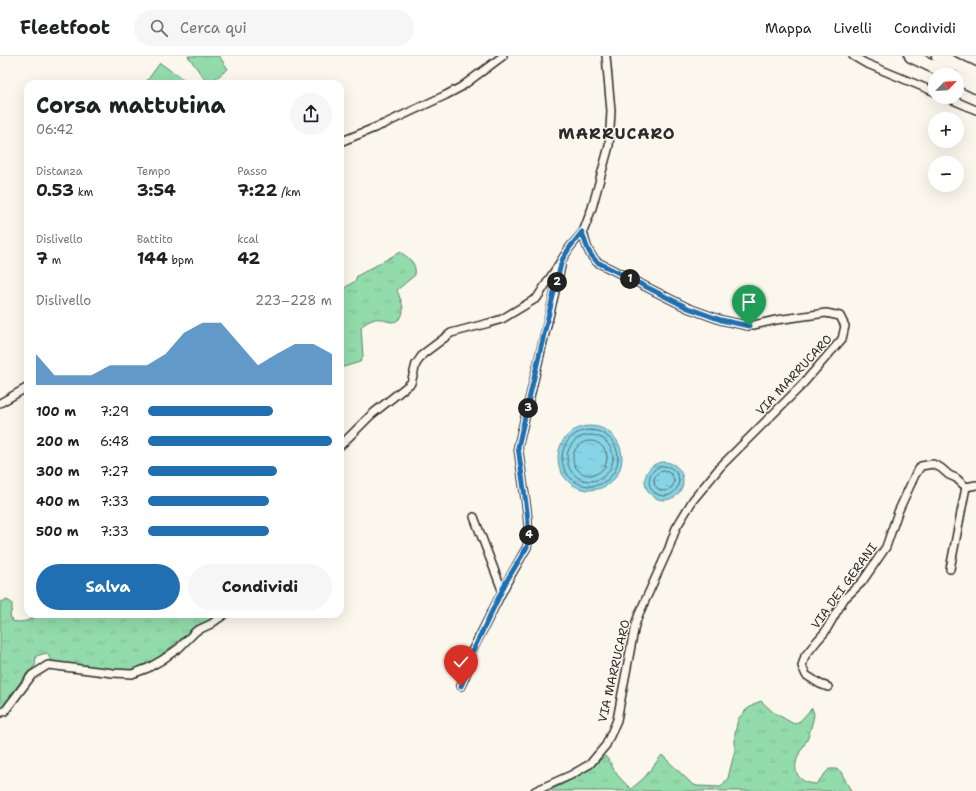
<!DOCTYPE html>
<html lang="it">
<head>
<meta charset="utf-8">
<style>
	body { margin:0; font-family:"Shantell Sans",sans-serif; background:#f6f6f6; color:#202124; height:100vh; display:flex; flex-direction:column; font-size:15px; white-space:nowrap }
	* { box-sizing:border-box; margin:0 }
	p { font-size:13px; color:#757577 }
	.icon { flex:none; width:22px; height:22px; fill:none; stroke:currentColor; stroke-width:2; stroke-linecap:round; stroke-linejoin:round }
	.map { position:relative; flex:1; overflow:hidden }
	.sheet { position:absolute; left:24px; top:24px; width:320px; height:538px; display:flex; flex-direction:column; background:#fff; border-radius:12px; box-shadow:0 4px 16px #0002 }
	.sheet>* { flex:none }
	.needle { width:26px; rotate:65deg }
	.fabs { position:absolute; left:928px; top:12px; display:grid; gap:8px }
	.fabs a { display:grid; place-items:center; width:36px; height:36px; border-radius:50%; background:#fff; box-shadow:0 4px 16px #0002; font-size:20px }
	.pin { position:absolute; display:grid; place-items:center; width:34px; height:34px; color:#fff; margin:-41px -17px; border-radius:50% 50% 50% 0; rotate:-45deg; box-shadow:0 0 4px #0007 }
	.pin .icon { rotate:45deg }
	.km { position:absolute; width:20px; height:20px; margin:-10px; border-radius:50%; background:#222; color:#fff; font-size:11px; line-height:20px; text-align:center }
	.round { display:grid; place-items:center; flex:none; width:42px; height:42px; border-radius:21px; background:#f6f6f6 }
	.summary { display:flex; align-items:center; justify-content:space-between; height:68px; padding:0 12px }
	h1 { font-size:22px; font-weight:700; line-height:30px }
	.metrics { display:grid; grid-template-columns:repeat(3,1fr); gap:6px; height:68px; padding:4px 12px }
	.metrics div { display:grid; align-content:center }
	.metrics b { font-size:17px; font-weight:700 }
	.metrics small { font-size:11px; font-weight:400 }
	.metrics p { font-size:11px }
	.chart { height:112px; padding:8px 12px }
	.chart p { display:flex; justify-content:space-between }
	.chart svg { width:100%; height:72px; margin-top:4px; fill:#1f6fb2; opacity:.7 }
	.primary-button { display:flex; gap:8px; margin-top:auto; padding:8px 12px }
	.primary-button a { flex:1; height:46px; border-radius:24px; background:#1f6fb2; color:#fff; font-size:16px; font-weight:700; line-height:46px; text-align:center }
	.primary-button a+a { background:#f6f6f6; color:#202124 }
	ul { padding:0 12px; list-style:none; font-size:13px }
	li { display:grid; grid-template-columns:64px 48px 1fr; align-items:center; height:30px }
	li i { height:10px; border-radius:5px; background:#1f6fb2 }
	header { display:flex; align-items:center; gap:24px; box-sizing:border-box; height:56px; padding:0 20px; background:#fff; border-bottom:1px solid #e0e0e0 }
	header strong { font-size:19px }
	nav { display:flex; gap:22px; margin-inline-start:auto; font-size:14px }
	.search { width:280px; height:36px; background:#f6f6f6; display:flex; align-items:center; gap:10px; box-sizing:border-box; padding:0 14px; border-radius:22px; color:#757577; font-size:15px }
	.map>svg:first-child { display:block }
</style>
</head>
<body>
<header>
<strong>Fleetfoot</strong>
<div class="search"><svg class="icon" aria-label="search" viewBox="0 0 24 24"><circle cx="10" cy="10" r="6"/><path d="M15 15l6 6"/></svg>Cerca qui</div>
<nav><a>Mappa</a><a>Livelli</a><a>Condividi</a></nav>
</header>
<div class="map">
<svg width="976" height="735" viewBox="0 0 976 735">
	<defs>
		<pattern id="grass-tufts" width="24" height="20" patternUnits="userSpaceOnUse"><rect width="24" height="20" fill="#92dbab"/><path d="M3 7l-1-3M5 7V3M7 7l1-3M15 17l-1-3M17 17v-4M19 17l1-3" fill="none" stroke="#7ebc93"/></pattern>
		<pattern id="water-ripples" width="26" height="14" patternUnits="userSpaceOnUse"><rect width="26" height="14" fill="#86d4e5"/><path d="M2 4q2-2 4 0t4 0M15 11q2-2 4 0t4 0" fill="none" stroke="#74b6c5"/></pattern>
	</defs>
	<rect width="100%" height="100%" fill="#fbf7ec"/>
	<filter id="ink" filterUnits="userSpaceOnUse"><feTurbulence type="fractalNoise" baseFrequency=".025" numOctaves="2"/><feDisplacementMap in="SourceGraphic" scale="8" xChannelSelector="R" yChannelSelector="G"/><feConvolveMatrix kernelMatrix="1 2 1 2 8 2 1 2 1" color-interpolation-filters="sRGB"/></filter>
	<g filter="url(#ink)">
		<!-- grass -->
		<g fill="url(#grass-tufts)" stroke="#5e836b">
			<path d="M400,196c9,6 17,11 15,23l-18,15c2,6 5,12 6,18 0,4 0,6 -2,9 -9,11 -17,0 -26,2 -6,2 -10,4 -14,8l2,30 -3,5 -20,6v-77l15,-10 2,-5z"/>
			<path d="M7,544l5,3v6l-2,6 2,6c11,3 20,-2 30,-7h180l-24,12 -15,11 -24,20 -16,9 -14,4 -34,-1 -43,-7 -5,-9 -11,3 -1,10 -9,8 -22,31 -4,3v-106z"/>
			<path d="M761,645l12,11 21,12 6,-3 12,-13c0,1 2,5 2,6 0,4 -5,20 -6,24 -3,6 -7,11 -9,16 -8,17 -1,29 17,30l13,-15h7l5,3 10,19h-303c21,-9 40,-20 57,-35 5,4 6,9 9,14 4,7 11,13 17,19l13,-11 18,-23 30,29 5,2 24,1 7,-9 7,-28v-17l3,-14 8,-9 10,-7z"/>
		</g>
		<!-- garden -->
		<g fill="#92dbab" stroke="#5e836b">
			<polygon points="188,0 219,0 228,13 208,28"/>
			<polygon points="160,7 190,28 149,28 146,26"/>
		</g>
		<!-- water -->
		<g fill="url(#water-ripples)" stroke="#62909b">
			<circle cx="590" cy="402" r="32"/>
			<circle cx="664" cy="425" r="19"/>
		</g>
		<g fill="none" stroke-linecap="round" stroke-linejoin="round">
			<!-- shore -->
			<g stroke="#4f6f75" stroke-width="1">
				<circle cx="590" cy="402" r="28"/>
				<circle cx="590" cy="402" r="23"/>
				<circle cx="590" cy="402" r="17"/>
				<circle cx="664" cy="425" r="15"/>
				<circle cx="664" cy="425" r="10"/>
			</g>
			<defs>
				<g id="street">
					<polyline points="853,0 865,7 935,36"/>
					<polyline points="946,41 976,54"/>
					<polyline points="340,86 384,68 446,39 461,31 503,0"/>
					<polyline points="0,347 28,331"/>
					<polyline points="340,390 371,359 411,327 416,308 423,298 451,277 466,273 489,267 502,263 537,242 570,191 583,176 592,152 609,90 611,55 606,0"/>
					<polyline points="474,461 502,534"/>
					<polyline points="950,513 966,431"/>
					<polyline points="461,630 467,616 469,601 507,526 527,491 529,480 527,455 518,391 561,210"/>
					<polyline points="828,631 820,628 806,619 802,610 805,600 817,585 825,576 844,543 862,526 886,491 898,456 915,419 921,410 933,408 941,412 949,419 956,422 966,431 976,429"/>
					<polyline points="0,657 5,655 32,619 48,609 113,617 132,618 148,612 162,604 179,592 196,575 211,568 225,558"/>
					<path d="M535,735l36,-16 19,-11 16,-19 11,-25 18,-95 4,-11 30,-66 7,-20 17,-28 28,-34 80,-80 41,-47 3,-13 -5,-10 -14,-3 -50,7 -27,6 -28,-6 -33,-12 -91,-46c-9,-8 -11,-18 -14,-30"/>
				</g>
				<g id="highway">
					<polyline points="911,0 951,19"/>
					<polyline points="938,0 976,18"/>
					<polyline points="957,22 976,31"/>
				</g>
			</defs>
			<!-- street casing -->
			<use href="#street" stroke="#2b2b2b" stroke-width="10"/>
			<!-- highway casing -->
			<use href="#highway" stroke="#2b2b2b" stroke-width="15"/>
			<!-- street -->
			<use href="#street" stroke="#fbf7ec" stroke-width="7"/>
			<!-- highway -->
			<use href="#highway" stroke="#fbf7ec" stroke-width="12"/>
		</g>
	</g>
	<g fill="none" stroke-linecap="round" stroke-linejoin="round" filter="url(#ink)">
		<defs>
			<path id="route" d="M461,630l6,-14 3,-15 36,-75 21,-35 2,-11 -2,-25 -9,-64 30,-130 14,-57 8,-13 12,-15c4,12 6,22 15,30l91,46 33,12 28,6"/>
		</defs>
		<!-- route casing -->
		<use href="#route" stroke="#fff" stroke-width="8"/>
		<!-- route -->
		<use href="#route" stroke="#1f6fb2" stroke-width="5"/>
	</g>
	<g text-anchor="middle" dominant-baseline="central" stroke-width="3" stroke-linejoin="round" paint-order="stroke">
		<!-- street labels -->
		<g font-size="12" fill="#2b2b2b" stroke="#fbf7ec">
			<text transform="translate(794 319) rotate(-47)">VIA MARRUCARO</text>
			<text transform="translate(844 530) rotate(-54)">VIA DEI GERANI</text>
			<text transform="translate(614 615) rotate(-77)">VIA MARRUCARO</text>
		</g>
		<!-- district labels -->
		<g font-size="16" font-weight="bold" letter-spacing="1" fill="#2b2b2b" stroke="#fbf7ec">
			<text x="617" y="77">MARRUCARO</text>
		</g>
	</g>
</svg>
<div class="fabs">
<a><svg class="needle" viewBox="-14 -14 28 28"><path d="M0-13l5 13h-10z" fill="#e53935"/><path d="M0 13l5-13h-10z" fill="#757577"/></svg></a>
<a>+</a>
<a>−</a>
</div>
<div class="pin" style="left:749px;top:270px;background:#1e9e55"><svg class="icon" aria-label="arrive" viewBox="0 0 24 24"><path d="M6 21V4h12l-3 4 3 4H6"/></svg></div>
<div class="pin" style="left:461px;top:630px;background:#d93025"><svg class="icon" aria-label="check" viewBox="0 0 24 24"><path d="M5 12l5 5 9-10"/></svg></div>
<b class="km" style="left:630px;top:223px">1</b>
<b class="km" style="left:557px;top:226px">2</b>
<b class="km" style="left:528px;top:352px">3</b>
<b class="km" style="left:529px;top:479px">4</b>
<section class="sheet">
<div class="summary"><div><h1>Corsa mattutina</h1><p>06:42</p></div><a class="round"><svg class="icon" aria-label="share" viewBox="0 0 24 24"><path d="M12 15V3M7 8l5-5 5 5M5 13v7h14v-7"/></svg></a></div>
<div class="metrics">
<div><p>Distanza</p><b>0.53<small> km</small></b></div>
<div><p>Tempo</p><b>3:54</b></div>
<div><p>Passo</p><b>7:22<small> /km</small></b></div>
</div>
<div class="metrics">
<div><p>Dislivello</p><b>7<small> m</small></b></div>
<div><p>Battito</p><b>144<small> bpm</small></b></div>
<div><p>kcal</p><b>42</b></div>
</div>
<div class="chart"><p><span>Dislivello</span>223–228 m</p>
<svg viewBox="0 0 160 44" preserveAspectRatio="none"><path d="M0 44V25L10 38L20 38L30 38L40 32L50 32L60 32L70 25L80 12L90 6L100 6L110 19L120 32L130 25L140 19L150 19L160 25V44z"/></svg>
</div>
<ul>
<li><b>100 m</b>7:29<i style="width:68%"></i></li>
<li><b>200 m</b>6:48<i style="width:100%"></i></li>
<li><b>300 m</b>7:27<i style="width:70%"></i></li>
<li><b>400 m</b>7:33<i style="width:66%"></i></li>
<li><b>500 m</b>7:33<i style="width:66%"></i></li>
</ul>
<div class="primary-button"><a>Salva</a><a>Condividi</a></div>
</section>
</div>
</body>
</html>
